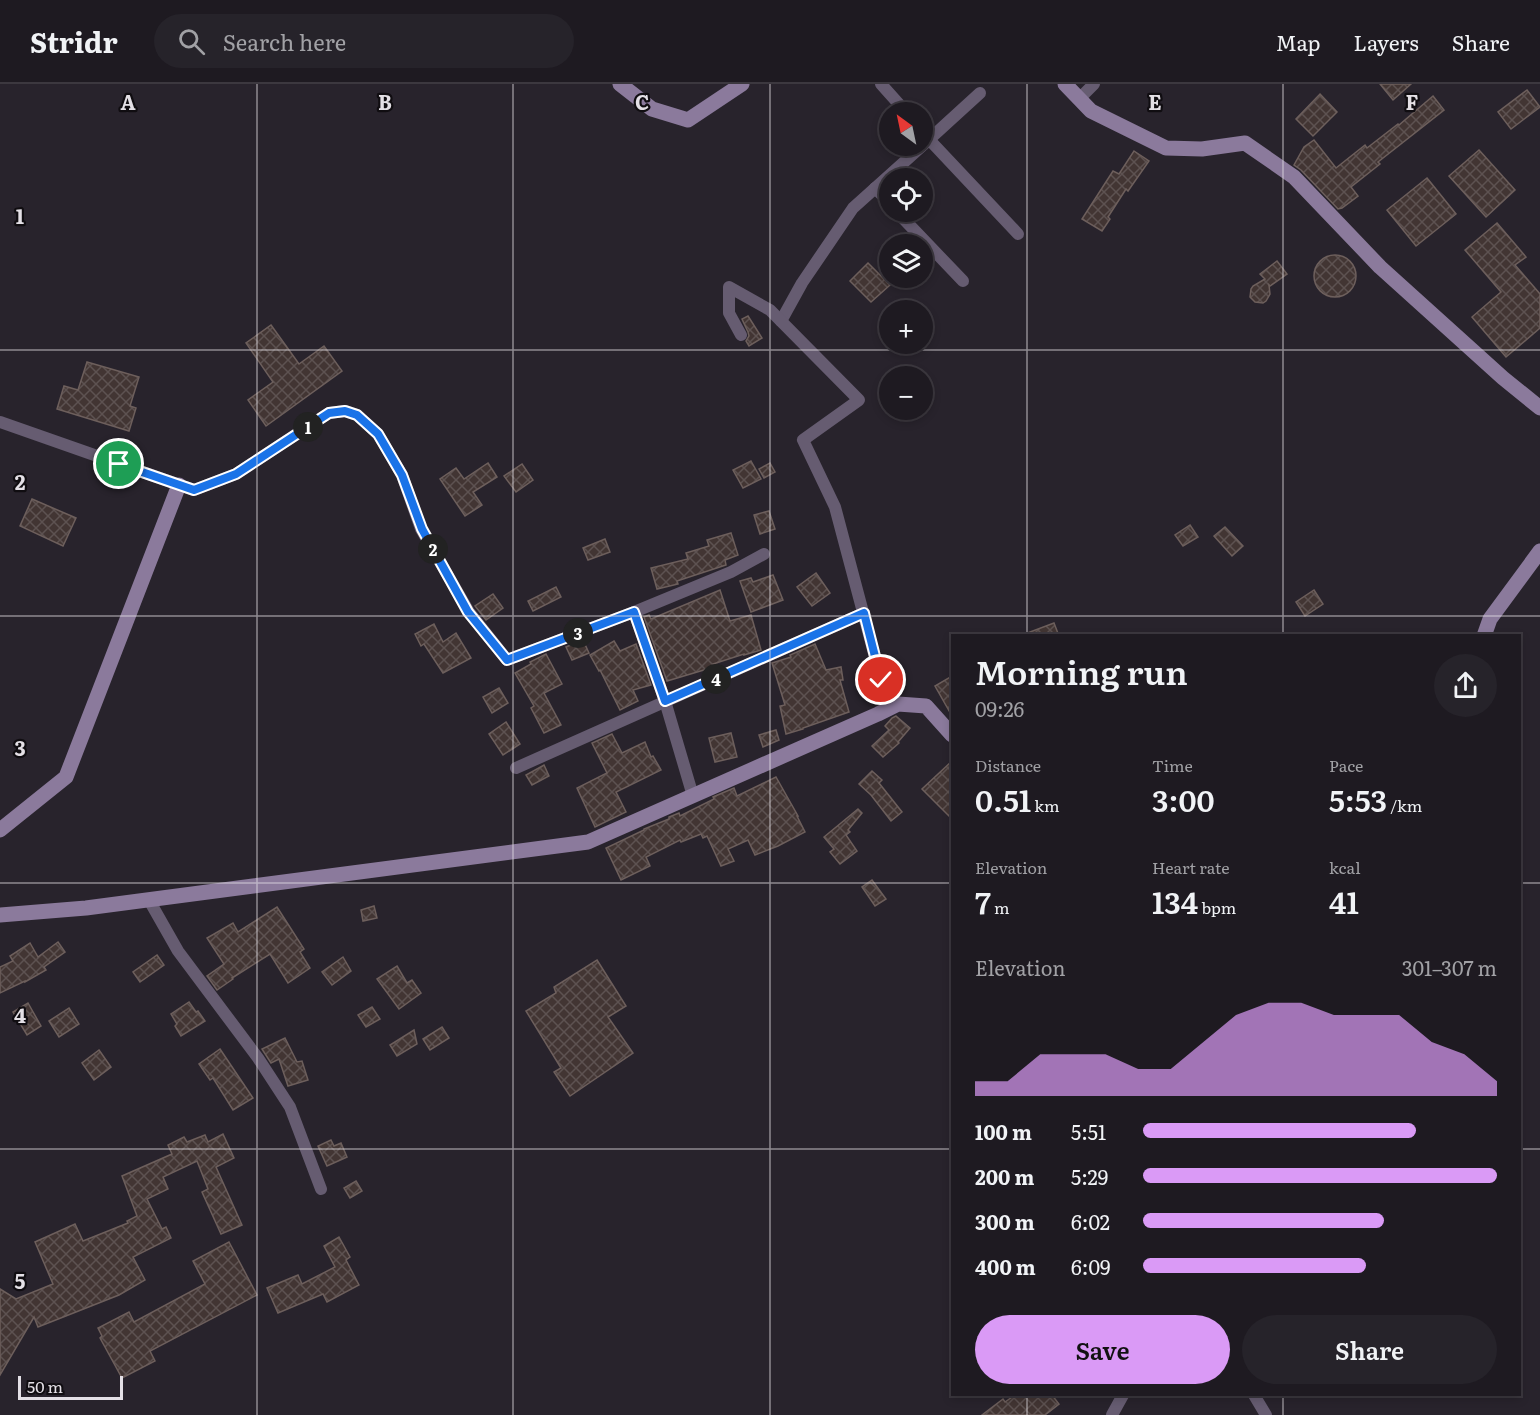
<!DOCTYPE html>
<html lang="en">
<head>
<meta charset="utf-8">
<style>
	body { margin:0; font-family:Literata,serif; background:#26232a; color:#f1f3f6; height:100vh; display:flex; flex-direction:column; font-size:22px; white-space:nowrap }
	* { box-sizing:border-box; margin:0 }
	p { font-size:20px; color:#a1a1a5 }
	.icon { flex:none; width:33px; height:33px; fill:none; stroke:currentColor; stroke-width:2; stroke-linecap:round; stroke-linejoin:round }
	.map { position:relative; flex:1; overflow:hidden }
	.drawer { position:absolute; left:951px; top:550px; width:570px; height:762px; display:flex; flex-direction:column; background:#1e1a21; border-radius:0px; box-shadow:0 3px 9px #0003,0 0 0 2px #3c383f }
	.drawer>* { flex:none }
	.needle { width:39px; rotate:327deg }
	.controls { position:absolute; left:879px; top:18px; display:grid; gap:12px }
	.controls a { display:grid; place-items:center; width:54px; height:54px; border-radius:50%; background:#1e1a21; box-shadow:0 3px 9px #0003,0 0 0 2px #3c383f; font-size:30px }
	.scale { position:absolute; left:18px; bottom:15px; width:105px; box-sizing:border-box; padding-left:6px; border:3px solid #e4e0e6; border-top:0; font-size:16px; line-height:21px; white-space:nowrap; color:#e4e0e6; -webkit-text-stroke:4px #100d11; paint-order:stroke }
	.pin { position:absolute; display:grid; place-items:center; width:51px; height:51px; color:#fff; margin:-26px; border:3px solid #fff; border-radius:50%; box-shadow:0 2px 6px #0007 }
	.km { position:absolute; width:30px; height:30px; margin:-15px; border-radius:50%; background:#222; color:#fff; font-size:16px; line-height:30px; text-align:center }
	.round { display:grid; place-items:center; flex:none; width:63px; height:63px; border-radius:32px; background:#26232a }
	.overview { display:flex; align-items:center; justify-content:space-between; height:102px; padding:0 24px }
	h1 { font-size:33px; font-weight:600; line-height:45px }
	.figures { display:grid; grid-template-columns:repeat(3,1fr); gap:9px; height:102px; padding:6px 24px }
	.figures div { display:grid; align-content:center }
	.figures b { font-size:30px; font-weight:600 }
	.figures small { font-size:16px; font-weight:400 }
	.figures p { font-size:16px }
	.chart { height:168px; padding:12px 24px }
	.chart p { display:flex; justify-content:space-between }
	.chart svg { width:100%; height:108px; margin-top:6px; fill:#da9af6; opacity:.7 }
	.primary-button { display:flex; gap:12px; margin-top:auto; padding:12px 24px }
	.primary-button a { flex:1; height:69px; border-radius:36px; background:#da9af6; color:#111; font-size:24px; font-weight:600; line-height:69px; text-align:center }
	.primary-button a+a { background:#26232a; color:#f1f3f6 }
	ul { padding:0 24px; list-style:none; font-size:20px }
	li { display:grid; grid-template-columns:96px 72px 1fr; align-items:center; height:45px }
	li i { height:15px; border-radius:8px; background:#da9af6 }
	header { display:flex; align-items:center; gap:36px; box-sizing:border-box; height:84px; padding:0 30px; background:#1e1a21; border-bottom:2px solid #3c383f }
	header strong { font-size:28px }
	nav { display:flex; gap:33px; margin-inline-start:auto; font-size:21px }
	.search { width:420px; height:54px; background:#26232a; display:flex; align-items:center; gap:15px; box-sizing:border-box; padding:0 21px; border-radius:33px; color:#a1a1a5; font-size:22px }
	.map>svg:first-child { display:block }
</style>
</head>
<body>
<header>
<strong>Stridr</strong>
<div class="search"><svg class="icon" aria-label="search" viewBox="0 0 24 24"><circle cx="10" cy="10" r="6"/><path d="M15 15l6 6"/></svg>Search here</div>
<nav><a>Map</a><a>Layers</a><a>Share</a></nav>
</header>
<div class="map">
<svg width="1540" height="1331" viewBox="0 0 1540 1331">
	<defs>
		<pattern id="building-cross-hatch" width="8" height="8" patternUnits="userSpaceOnUse" patternTransform="scale(1.5)"><rect width="8" height="8" fill="#423533"/><path d="M0 0l8 8M0 8l8-8" fill="none" stroke="#5d5251"/></pattern>
	</defs>
	<rect width="100%" height="100%" fill="#28232c"/>
	<!-- building -->
	<g fill="url(#building-cross-hatch)" stroke="#6d5f5c" stroke-width="1.5">
		<polygon points="1380,0 1411,0 1393,16"/>
		<polygon points="1527,6 1540,23 1511,45 1498,28"/>
		<polygon points="1320,10 1337,28 1313,52 1296,35"/>
		<polygon points="1433,12 1444,26 1378,78 1380,80 1351,103 1358,112 1342,124 1338,125 1301,86 1294,81 1304,63 1314,56 1336,84 1365,61 1367,64 1398,40 1399,41"/>
		<polygon points="1479,66 1515,106 1486,133 1449,92"/>
		<polygon points="1134,67 1149,77 1128,107 1126,105 1108,133 1110,135 1102,147 1082,135 1113,87 1119,90"/>
		<polygon points="1427,94 1456,130 1416,162 1387,126"/>
		<polygon points="1497,139 1526,173 1515,181 1540,210 1540,244 1506,273 1472,233 1501,208 1465,166"/>
		<circle cx="1335" cy="192" r="21"/>
		<polygon points="1277,177 1287,190 1270,202 1269,201 1270,210 1266,217 1263,219 1255,218 1250,213 1251,205 1253,202 1265,195 1260,190"/>
		<polygon points="868,179 890,201 871,218 850,197"/>
		<polygon points="748,232 762,254 749,262 746,257 749,252 748,248 742,235"/>
		<polygon points="271,241 299,280 324,262 342,287 266,342 248,316 273,298 246,259"/>
		<polygon points="87,278 139,293 130,322 136,324 129,347 57,325 64,302 78,306"/>
		<polygon points="751,377 761,395 743,404 733,386"/>
		<polygon points="488,379 497,393 473,408 482,421 465,432 440,395 456,384 464,395"/>
		<polygon points="770,379 775,388 764,394 759,385"/>
		<polygon points="522,380 533,396 516,408 504,392"/>
		<polygon points="32,415 76,434 63,462 20,442"/>
		<polygon points="769,427 775,445 760,450 754,431"/>
		<polygon points="1190,441 1198,453 1183,462 1175,451"/>
		<polygon points="1225,443 1243,462 1232,472 1214,452"/>
		<polygon points="731,449 738,471 725,476 726,481 677,497 678,500 657,505 651,484 688,475 686,469 709,462 707,456"/>
		<polygon points="605,455 610,468 588,476 583,464"/>
		<polygon points="816,489 830,509 812,522 797,503"/>
		<polygon points="773,491 783,516 751,528 740,497 751,494 753,498"/>
		<polygon points="556,503 561,513 533,527 528,517"/>
		<polygon points="720,506 730,537 751,531 761,566 744,571 744,570 713,580 714,583 667,597 644,533 649,531 651,535"/>
		<polygon points="1314,506 1323,520 1305,532 1296,518"/>
		<polygon points="493,510 503,524 486,536 475,522"/>
		<polygon points="1054,539 1059,552 1022,552 1022,551"/>
		<polygon points="434,540 443,558 456,549 471,574 443,589 424,560 421,562 415,550"/>
		<polygon points="583,556 589,569 572,576 566,563"/>
		<polygon points="614,557 620,567 636,560 651,601 633,606 638,617 620,626 600,586 599,587 590,571"/>
		<polygon points="815,560 826,586 841,583 843,596 840,596 849,628 803,644 803,645 786,650 780,622 785,621 772,579 791,573 790,571"/>
		<polygon points="546,570 562,600 544,609 561,641 544,649 531,624 534,622 515,589 531,580 530,578"/>
		<polygon points="952,592 952,632 935,602"/>
		<polygon points="499,604 508,619 492,629 483,613"/>
		<polygon points="896,632 910,644 898,658 899,659 883,673 872,662 889,646 885,642 892,634"/>
		<polygon points="506,638 520,660 503,671 489,650"/>
		<polygon points="776,646 779,656 763,663 759,651"/>
		<polygon points="731,649 737,673 715,678 709,654"/>
		<polygon points="612,650 622,669 645,658 651,673 653,672 661,686 616,708 626,728 595,743 577,704 607,689 592,659"/>
		<polygon points="952,677 952,735 922,705"/>
		<polygon points="544,681 549,692 532,701 526,691"/>
		<polygon points="872,687 882,696 879,699 902,728 891,737 871,711 859,700"/>
		<polygon points="776,693 798,732 797,732 805,748 778,762 755,771 748,756 728,765 734,777 721,782 707,752 703,754 701,750 681,758 680,756 646,773 650,782 621,796 606,764 644,746 644,745 669,735 669,733 679,729 680,732 714,715 713,713 734,704 737,712"/>
		<polygon points="858,725 862,729 848,746 850,748 846,751 857,767 840,780 830,768 834,765 824,753"/>
		<polygon points="872,796 886,815 875,822 862,803"/>
		<polygon points="374,822 377,834 363,837 361,826"/>
		<polygon points="277,823 304,865 300,868 310,884 288,899 270,870 232,894 233,895 217,906 207,892 224,880 207,854 233,839 238,848"/>
		<polygon points="58,858 65,868 44,883 46,886 25,898 25,897 0,909 0,883 13,877 10,872 30,859 38,873"/>
		<polygon points="157,871 164,881 140,898 133,888"/>
		<polygon points="343,873 351,887 332,901 322,888"/>
		<polygon points="597,876 626,922 608,933 633,969 570,1012 554,988 561,984 526,927 556,909 554,903"/>
		<polygon points="397,882 407,899 412,896 421,909 399,925 377,895"/>
		<polygon points="189,918 196,928 198,927 205,937 181,952 175,942 177,940 171,930"/>
		<polygon points="28,919 41,942 27,951 13,928"/>
		<polygon points="372,923 380,935 366,943 358,931"/>
		<polygon points="69,924 79,940 59,953 49,937"/>
		<polygon points="442,943 449,954 430,966 423,955"/>
		<polygon points="414,946 417,960 397,972 390,961"/>
		<polygon points="285,954 297,978 302,977 308,996 288,1002 279,975 271,979 262,965"/>
		<polygon points="220,965 253,1014 233,1026 213,994 210,996 199,980"/>
		<polygon points="99,966 111,983 94,996 82,979"/>
		<polygon points="223,1050 234,1074 216,1083 242,1141 221,1150 202,1108 208,1105 197,1077 163,1093 168,1105 147,1115 162,1145 166,1143 171,1154 133,1173 145,1196 119,1211 38,1243 34,1233 0,1291 0,1205 16,1215 53,1200 35,1158 75,1140 83,1157 128,1139 127,1137 137,1132 122,1092 172,1070 168,1061 184,1053 187,1058 205,1051 208,1058"/>
		<polygon points="331,1056 334,1062 341,1059 347,1073 327,1082 318,1062"/>
		<polygon points="356,1097 362,1107 350,1114 344,1104"/>
		<polygon points="339,1153 350,1173 346,1176 359,1201 327,1218 323,1210 278,1229 267,1204 298,1191 302,1200 335,1183 324,1162"/>
		<polygon points="229,1158 257,1211 150,1267 155,1277 122,1294 100,1254 102,1252 98,1244 129,1228 134,1238 205,1200 193,1177"/>
		<polygon points="1015,1311 1052,1311 1059,1320 1045,1331 982,1331 1003,1315 1005,1318"/>
	</g>
	<g fill="none" stroke-linecap="round" stroke-linejoin="round">
		<!-- street -->
		<g stroke="#665c71" stroke-width="12">
			<polyline points="881,0 906,28"/>
			<polyline points="1079,15 1094,0"/>
			<polyline points="922,48 1018,150"/>
			<polyline points="923,61 980,9"/>
			<polyline points="875,104 890,119"/>
			<polyline points="897,128 963,197"/>
			<polyline points="781,237 802,199 853,124 922,62"/>
			<polyline points="741,251 729,229 729,203 770,226 859,316 803,356 835,423 881,596 898,620"/>
			<polyline points="0,338 194,406 236,390 329,329 345,327 357,331 378,350 402,391 421,445 469,528 507,576 634,528 731,488 764,470"/>
			<polyline points="634,528 665,617 693,712"/>
			<polyline points="516,684 864,529"/>
			<polyline points="149,816 178,867 258,974 290,1023 321,1105"/>
			<polyline points="1254,1311 1266,1331"/>
			<polyline points="1112,1331 1123,1311"/>
		</g>
		<!-- secondary -->
		<g stroke="#8b7a9c" stroke-width="15">
			<polyline points="620,0 652,25 688,36 742,0"/>
			<polyline points="1065,0 1091,27 1166,64 1202,65 1245,59 1294,93 1380,183 1503,294 1540,324"/>
			<polyline points="1484,552 1490,535 1540,467"/>
			<polyline points="0,746 66,693 179,401"/>
			<polyline points="0,831 86,824 588,758 878,630 898,620 926,622 952,651"/>
		</g>
	</g>
	<g fill="none" stroke-linecap="round" stroke-linejoin="round">
		<defs>
			<polyline id="route" points="119,380 194,406 236,390 329,329 345,327 357,331 378,350 402,391 422,445 468,528 507,576 634,528 665,617 864,529 881,596"/>
		</defs>
		<!-- route casing -->
		<use href="#route" stroke="#fff" stroke-width="12"/>
		<!-- route -->
		<use href="#route" stroke="#1a73e8" stroke-width="8"/>
	</g>
	<!-- grid -->
	<path fill="none" stroke="#e4e0e6" stroke-width="1.5" stroke-opacity="0.55" d="M257,0v1331M513,0v1331M770,0v1331M1027,0v552M1283,0v552M0,266h1540M0,532h1540M0,799h952M1520,799h20M0,1065h952M1520,1065h20M1027,1311v20M1283,1311v20"/>
	<g font-size="20" text-anchor="middle" font-weight="bold" fill="#e4e0e6" stroke="#100d11" stroke-width="4.5" stroke-linejoin="round" paint-order="stroke">
		<text x="128" y="26">A</text>
		<text x="385" y="26">B</text>
		<text x="642" y="26">C</text>
		<text x="1155" y="26">E</text>
		<text x="1412" y="26">F</text>
		<text x="20" y="140">1</text>
		<text x="20" y="406">2</text>
		<text x="20" y="672">3</text>
		<text x="20" y="939">4</text>
		<text x="20" y="1205">5</text>
	</g>
</svg>
<div class="controls">
<a><svg class="needle" viewBox="-14 -14 28 28"><path d="M0-13l5 13h-10z" fill="#e53935"/><path d="M0 13l5-13h-10z" fill="#a1a1a5"/></svg></a>
<a><svg class="icon" aria-label="locate" viewBox="0 0 24 24"><circle cx="12" cy="12" r="6"/><path d="M12 2v4M12 18v4M2 12h4M18 12h4"/></svg></a>
<a><svg class="icon" aria-label="layers" viewBox="0 0 24 24"><path d="M12 4l9 5-9 5-9-5zM3 14l9 5 9-5"/></svg></a>
<a>+</a>
<a>−</a>
</div>
<div class="scale">50 m</div>
<div class="pin" style="left:119px;top:380px;background:#1e9e55"><svg class="icon" aria-label="arrive" viewBox="0 0 24 24"><path d="M6 21V4h12l-3 4 3 4H6"/></svg></div>
<div class="pin" style="left:881px;top:596px;background:#d93025"><svg class="icon" aria-label="check" viewBox="0 0 24 24"><path d="M5 12l5 5 9-10"/></svg></div>
<b class="km" style="left:308px;top:343px">1</b>
<b class="km" style="left:433px;top:465px">2</b>
<b class="km" style="left:578px;top:549px">3</b>
<b class="km" style="left:716px;top:595px">4</b>
<section class="drawer">
<div class="overview"><div><h1>Morning run</h1><p>09:26</p></div><a class="round"><svg class="icon" aria-label="share" viewBox="0 0 24 24"><path d="M12 15V3M7 8l5-5 5 5M5 13v7h14v-7"/></svg></a></div>
<div class="figures">
<div><p>Distance</p><b>0.51<small> km</small></b></div>
<div><p>Time</p><b>3:00</b></div>
<div><p>Pace</p><b>5:53<small> /km</small></b></div>
</div>
<div class="figures">
<div><p>Elevation</p><b>7<small> m</small></b></div>
<div><p>Heart rate</p><b>134<small> bpm</small></b></div>
<div><p>kcal</p><b>41</b></div>
</div>
<div class="chart"><p><span>Elevation</span>301–307 m</p>
<svg viewBox="0 0 160 44" preserveAspectRatio="none"><path d="M0 44V38L10 38L20 27L30 27L40 27L50 33L60 33L70 22L80 11L90 6L100 6L110 11L120 11L130 11L140 22L150 27L160 38V44z"/></svg>
</div>
<ul>
<li><b>100 m</b>5:51<i style="width:77%"></i></li>
<li><b>200 m</b>5:29<i style="width:100%"></i></li>
<li><b>300 m</b>6:02<i style="width:68%"></i></li>
<li><b>400 m</b>6:09<i style="width:63%"></i></li>
</ul>
<div class="primary-button"><a>Save</a><a>Share</a></div>
</section>
</div>
</body>
</html>
